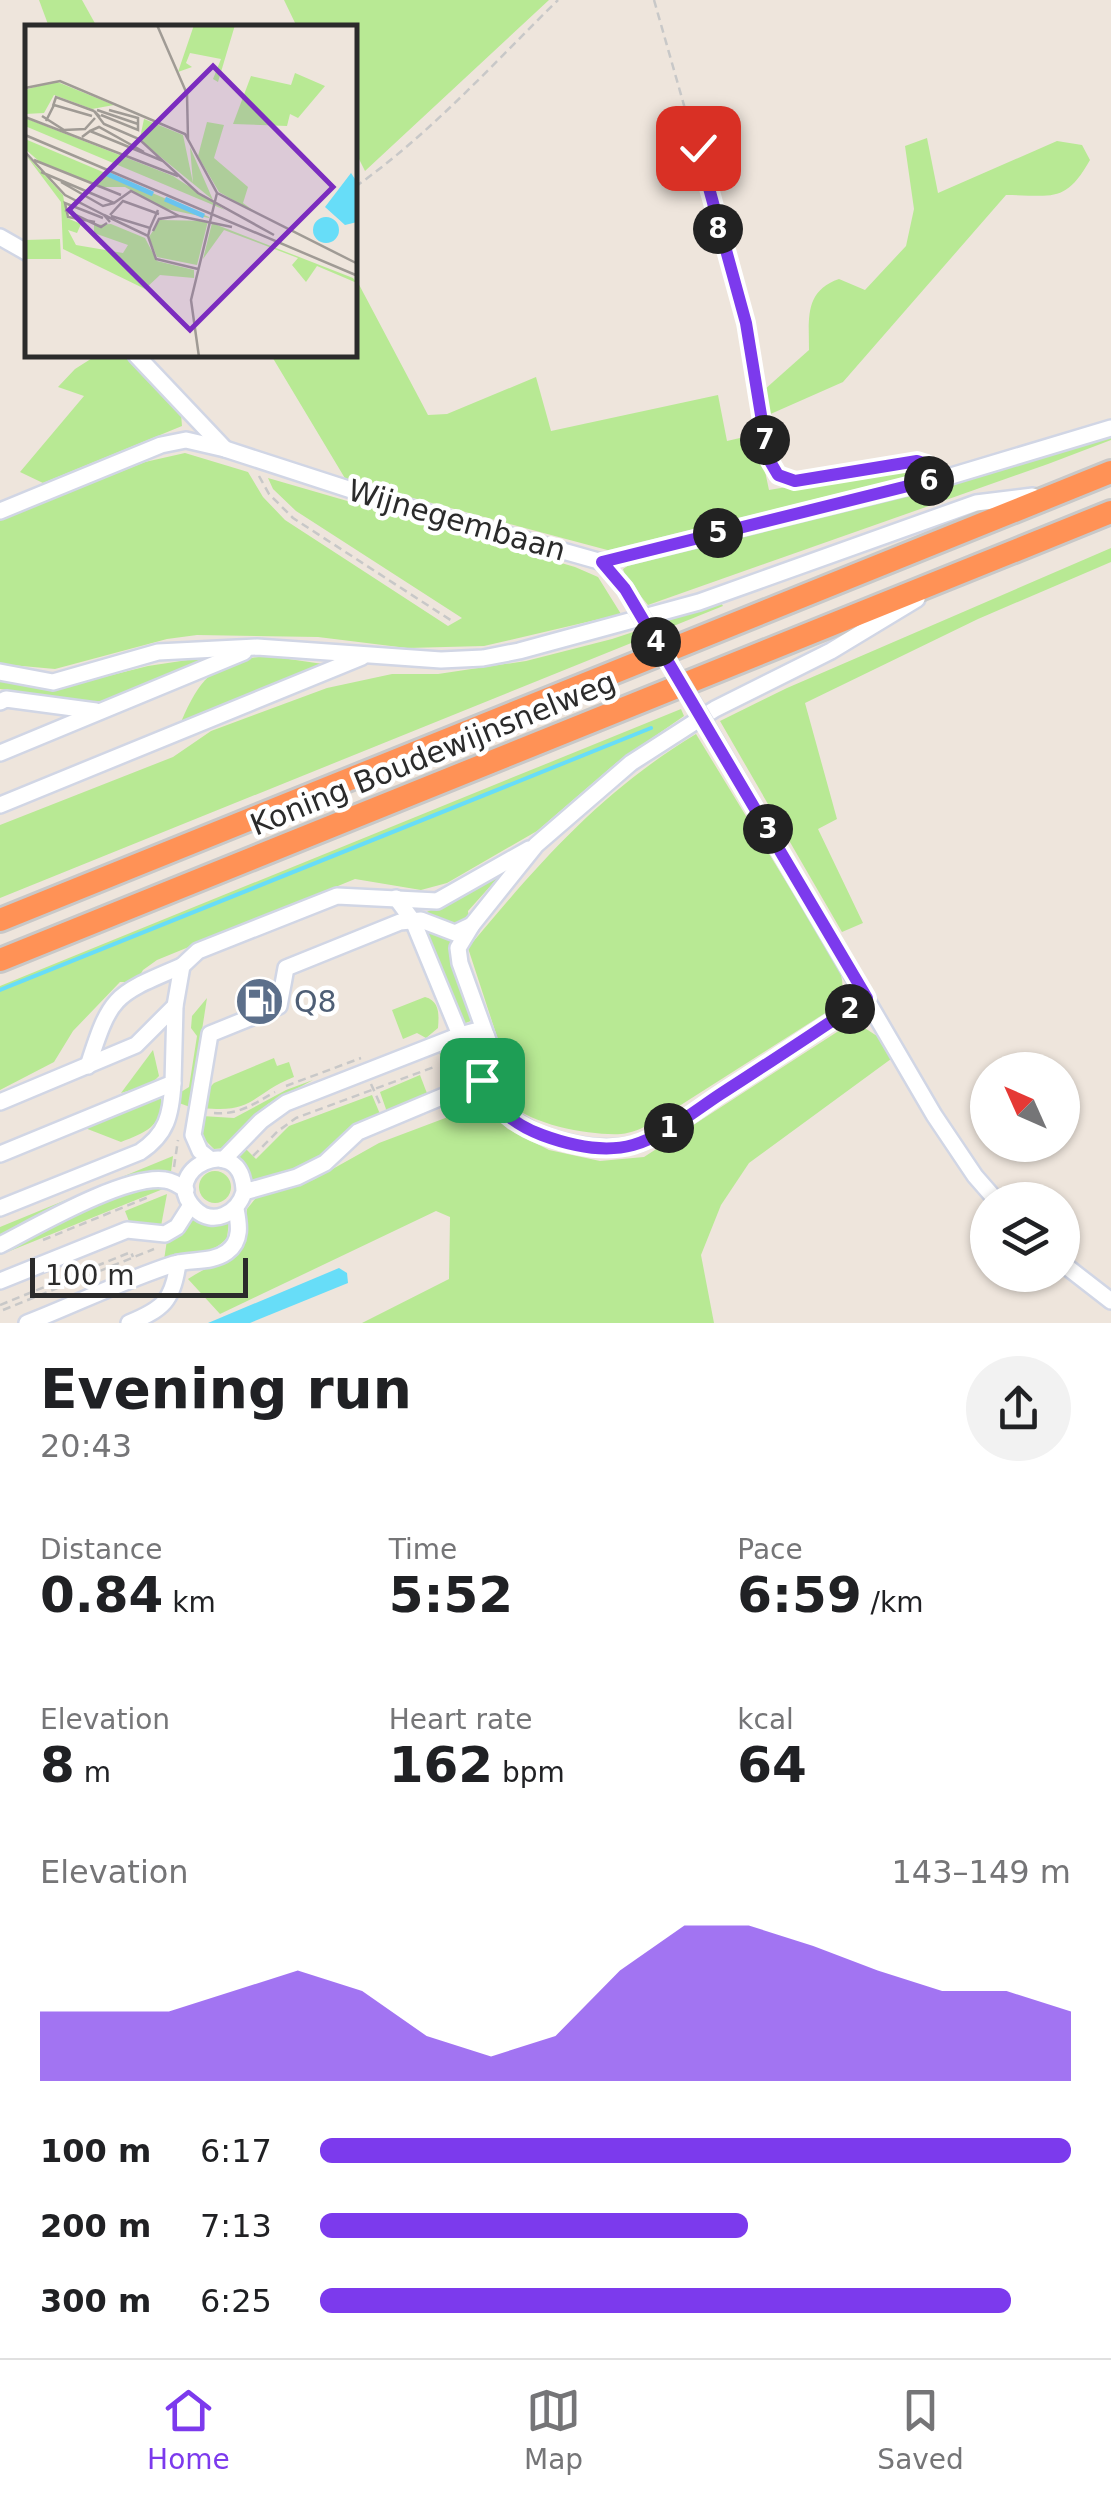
<!DOCTYPE html>
<html lang="en">
<head>
<meta charset="utf-8">
<style>
	body { margin:0; font-family:"DejaVu Sans",sans-serif; background:#f2f2f2; color:#202124; height:100vh; display:flex; flex-direction:column; font-size:38px; white-space:nowrap }
	* { box-sizing:border-box; margin:0 }
	p { font-size:32px; color:#757577 }
	.icon { flex:none; width:55px; height:55px; fill:none; stroke:currentColor; stroke-width:2; stroke-linecap:round; stroke-linejoin:round }
	.map { position:relative; height:1323px; overflow:hidden }
	.details { display:flex; flex-direction:column; background:#fff; flex:1 }
	.details>* { flex:none }
	.needle { width:65px; rotate:315deg }
	.fabs { position:absolute; left:970px; top:1052px; display:grid; gap:20px }
	.fabs a { display:grid; place-items:center; width:110px; height:110px; border-radius:50%; background:#fff; box-shadow:0 2px 8px #0004; font-size:50px }
	.scale { position:absolute; left:30px; bottom:25px; width:218px; box-sizing:border-box; padding-left:10px; border:5px solid #2b2b2b; border-top:0; font-size:28px; line-height:35px; white-space:nowrap; color:#2b2b2b; -webkit-text-stroke:8px #fff; paint-order:stroke }
	.pin { position:absolute; display:grid; place-items:center; width:85px; height:85px; color:#fff; margin:-42px; border-radius:20px; box-shadow:0 5px 15px #0006 }
	.km { position:absolute; width:50px; height:50px; margin:-25px; border-radius:50%; background:#222; color:#fff; font-size:28px; line-height:50px; text-align:center }
	.round { display:grid; place-items:center; flex:none; width:105px; height:105px; border-radius:52px; background:#f2f2f2 }
	.summary { display:flex; align-items:center; justify-content:space-between; height:170px; padding:0 40px }
	h1 { font-size:55px; font-weight:600; line-height:75px }
	.stats { display:grid; grid-template-columns:repeat(3,1fr); gap:15px; height:170px; padding:10px 40px }
	.stats div { display:grid; align-content:center }
	.stats b { font-size:50px; font-weight:600 }
	.stats small { font-size:28px; font-weight:400 }
	.stats p { font-size:28px }
	.chart { height:280px; padding:20px 40px }
	.chart p { display:flex; justify-content:space-between }
	.chart svg { width:100%; height:180px; margin-top:10px; fill:#7c3aed; opacity:.7 }
	ul { padding:0 40px; list-style:none; font-size:32px }
	li { display:grid; grid-template-columns:160px 120px 1fr; align-items:center; height:75px }
	li i { height:25px; border-radius:12px; background:#7c3aed }
	.menu { display:flex; justify-content:space-around; align-items:center; height:140px; border-top:2px solid #e0e0e0; background:#fff; font-size:28px; color:#757577 }
	.menu a { display:grid; justify-items:center; gap:5px }
	.menu .current { color:#7c3aed }
	.map>svg:first-child { display:block }
</style>
</head>
<body>
<div class="map">
<svg width="1111" height="1323" viewBox="0 0 1111 1323">
	<rect width="100%" height="100%" fill="#eee5dc"/>
	<!-- green -->
	<g fill="#b8e994">
		<polygon points="39,0 82,0 97,27 49,27"/>
		<polygon points="284,0 549,0 365,171 355,151 355,28 297,27"/>
		<path d="M927,138l11,55 119,-52 25,4 8,15c-25,44 -37,35 -84,35l-163,187 -77,34 -2,-26 45,-40c0,-31 -5,-59 30,-71l26,11 41,-44 8,-37 -9,-63z"/>
		<polygon points="355,277 428,415 447,414 536,377 551,431 718,395 727,441 757,434 769,490 916,465 920,470 917,475 904,481 611,551 346,480 271,355 355,355"/>
		<polygon points="97,355 125,355 181,414 182,426 43,483 20,472 84,396 58,387 75,369"/>
		<polygon points="1111,433 1111,440 1048,464 648,605 626,578 623,569 635,561"/>
		<polygon points="185,453 248,472 263,497 285,520 448,626 462,618 296,511 273,489 268,478 575,567 598,577 621,614 484,646 407,648 318,637 197,635 167,639 55,669 0,664 0,520 145,462"/>
		<polygon points="1111,548 1111,562 978,619 805,703 837,819 818,829 863,923 842,932 720,721 787,688"/>
		<polygon points="721,603 723,606 0,898 0,825 173,757 211,731 327,688 392,674 438,674 526,661 612,639"/>
		<path d="M268,656l55,8 -142,58c19,-45 35,-62 87,-66z"/>
		<polygon points="201,658 200,661 103,701 88,702 0,689 0,680 56,689 148,666"/>
		<polygon points="681,709 684,716 616,763 537,831 447,883 421,890 355,879 157,960 143,970 136,982 120,982 73,1031 54,1062 0,1090 0,986"/>
		<path d="M696,734l142,233c8,18 5,29 -8,43l-179,114c-9,4 -19,9 -30,10 -35,2 -114,-12 -126,-50l11,-15 -1,-8 -37,-113c70,-84 132,-156 228,-214z"/>
		<polygon points="508,869 500,882 494,882 468,911 469,919 455,926 424,913 455,900"/>
		<polygon points="427,927 454,938 449,948 476,1019 463,1024 425,930"/>
		<path d="M425,997c15,4 14,18 13,31l-12,10 -9,-5 -14,6 -11,-29z"/>
		<polygon points="207,998 190,1107 179,1103 181,1092 189,1087 197,1036 191,1028 192,1016"/>
		<path d="M854,1021l23,15 14,23 -142,104 -28,42 -20,50 13,68h-352l87,-44 1,-62 -14,-6 -216,103 -32,-35c18,-12 37,-18 54,-31l5,-39 12,-15 54,-14 66,-37 69,-26 31,-16 29,28 41,21 51,11 44,-4z"/>
		<path d="M471,1040l15,12c-2,21 -13,24 -30,31l-8,-20 -5,1 -4,-12z"/>
		<polygon points="153,1050 159,1076 151,1084 121,1093"/>
		<path d="M274,1058l3,8 12,-4 5,15c-43,17 -39,37 -91,31l5,-19 6,-6z"/>
		<polygon points="420,1075 428,1096 387,1112 380,1092"/>
		<polygon points="313,1080 268,1104 240,1129 225,1148 214,1149 203,1138 202,1116 234,1118 286,1090"/>
		<polygon points="372,1095 380,1114 356,1125 303,1170 250,1181 236,1160 246,1149 256,1159 289,1126"/>
		<path d="M161,1098c3,28 -17,35 -40,44l-36,-14z"/>
		<polygon points="173,1156 171,1172 142,1176 0,1238 0,1227"/>
		<circle cx="215" cy="1187" r="16"/>
		<polygon points="149,1187 168,1187 0,1255 0,1252 94,1204"/>
		<polygon points="167,1194 161,1226 130,1224 125,1211"/>
		<path d="M191,1217l28,7 10,-2 -2,16c-16,19 -42,14 -63,22l3,-20z"/>
	</g>
	<!-- water -->
	<polygon fill="#67ddf8" points="339,1268 347,1273 348,1283 250,1323 208,1323"/>
	<g fill="none" stroke-linecap="round" stroke-linejoin="round">
		<!-- stream -->
		<polyline stroke="#67ddf8" stroke-width="4" points="0,990 651,728"/>
		<defs>
			<g id="minor">
				<polyline points="0,237 28,253"/>
				<polyline points="136,355 225,449"/>
				<polyline points="0,511 161,445 186,440 225,449 379,499 602,562 625,589"/>
				<polyline points="602,562 951,476 1111,428"/>
				<polyline points="0,672 53,682 158,652 257,647 441,660 483,658 519,651 699,602 976,503 1033,496"/>
				<polyline points="0,702 6,699 96,711"/>
				<polyline points="709,730 934,1115 975,1176 996,1200"/>
				<polyline points="0,753 244,652"/>
				<polyline points="0,805 362,657"/>
				<polyline points="486,1035 460,963 458,948 472,925 536,845 631,763 715,709 831,651 917,599"/>
				<path d="M88,1066c23,-72 26,-71 94,-100"/>
				<path d="M482,1080c11,28 33,44 60,55 27,10 62,17 91,10 31,-9 59,-32 86,-50 50,-32 99,-65 148,-97"/>
				<polyline points="0,1102 136,1045 175,1006"/>
				<polyline points="0,1154 173,1083 175,1006 182,966 198,951 337,896 437,901 529,849"/>
				<polyline points="210,1159 200,1151 193,1135 210,1034 279,1006 286,968 400,922 421,920 455,933 472,925"/>
				<polyline points="223,1160 261,1121 286,1103 460,1035 413,921 396,898"/>
				<path d="M244,1192c-1,-64 -88,-21 -49,17 18,18 43,4 49,-17l53,-15 28,-14 33,-31 124,-52c15,-16 12,-26 4,-45l-11,-4 -15,4"/>
				<path d="M0,1208l140,-56c27,-18 31,-37 33,-69"/>
				<path d="M0,1245c37,-19 126,-71 165,-65 8,1 14,5 21,10"/>
				<polyline points="1062,1263 1111,1301"/>
				<polyline points="0,1281 127,1230 165,1234 177,1227 191,1205"/>
				<path d="M27,1323c49,-19 97,-43 147,-59 17,-5 38,-1 53,-12 15,-11 12,-28 9,-43"/>
				<path d="M129,1323c34,-14 44,-22 49,-60"/>
			</g>
			<g id="highway">
				<polyline points="0,920 1111,472"/>
				<polyline points="0,960 1111,512"/>
			</g>
		</defs>
		<!-- minor casing -->
		<use href="#minor" stroke="#d1d6e5" stroke-width="20"/>
		<!-- highway casing -->
		<use href="#highway" stroke="#c8c8c8" stroke-width="28"/>
		<!-- path -->
		<g stroke="#c8c8c8" stroke-width="2.5" stroke-dasharray="8 5" stroke-linecap="butt">
			<polyline points="654,0 746,323 768,458 778,475 795,481 917,461 929,467"/>
			<path d="M355,187c75,-53 138,-123 203,-187"/>
			<polyline points="259,476 269,494 293,518 452,621"/>
			<polyline points="371,1084 380,1104"/>
			<polyline points="286,1086 361,1058"/>
			<path d="M214,1113c26,2 39,-9 61,-21"/>
			<polyline points="253,1156 278,1131 296,1118 434,1067"/>
			<polyline points="174,1167 178,1140"/>
			<polyline points="43,1240 151,1196"/>
			<polyline points="0,1305 131,1252 133,1257"/>
			<polyline points="3,1310 154,1249"/>
		</g>
		<!-- minor -->
		<use href="#minor" stroke="#fff" stroke-width="15"/>
		<!-- highway -->
		<use href="#highway" stroke="#ff9256" stroke-width="22"/>
		<defs>
			<polyline id="minor-bridge" points="625,589 709,730"/>
		</defs>
		<!-- minor-bridge casing -->
		<use href="#minor-bridge" stroke="#d1d6e5" stroke-width="20" stroke-linecap="butt"/>
		<!-- minor-bridge -->
		<use href="#minor-bridge" stroke="#fff" stroke-width="15"/>
	</g>
	<g fill="none" stroke-linecap="round" stroke-linejoin="round">
		<defs>
			<path id="route" d="M482,1080c10,27 33,45 60,55 27,10 62,18 91,10 31,-9 59,-32 86,-50 50,-32 99,-65 148,-97l-242,-409 -23,-27 334,-83 -9,-15 -10,-3 -122,20 -17,-6 -10,-17 -22,-135 -48,-175"/>
		</defs>
		<!-- route casing -->
		<use href="#route" stroke="#fff" stroke-width="20"/>
		<!-- route -->
		<use href="#route" stroke="#7c3aed" stroke-width="12"/>
	</g>
	<!-- icons -->
	<defs>
		<symbol id="fuel-disc" viewBox="-11 -11 22 22"><circle r="9.5" fill="#5c6f8a" stroke="#fff"/><path d="M-5.5-6h7V0h2V4h1.3V-2.5L3-4.5l.8-.8L6-3V5H2.5V1h-1V6h-7ZM-4.2-4.7v3.2H.2V-4.7Z" fill="#fff"/></symbol>
	</defs>
	<g fill-rule="evenodd">
		<use href="#fuel-disc" x="232" y="974" width="55" height="55"/>
	</g>
	<g text-anchor="middle" dominant-baseline="central" stroke-width="9" stroke-linejoin="round" paint-order="stroke">
		<!-- street labels -->
		<g font-size="30" fill="#2b2b2b" stroke="#fff">
			<text transform="translate(457 520) rotate(16)">Wijnegembaan</text>
			<text transform="translate(433 753) rotate(-22)">Koning Boudewijnsnelweg</text>
		</g>
		<!-- service labels -->
		<g font-size="30" fill="#4e5e75" stroke="#fff" text-anchor="start">
			<text x="294" y="1001">Q8</text>
		</g>
	</g>
	<!-- overview -->
	<g transform="translate(25 25)">
		<rect width="332" height="332" fill="#eee5dc"/>
		<path d="M169,0h41l-17,57 -5,-3 8,-20 -31,-6 -4,10 6,4 -14,5zM270,48l30,13 -27,32 -8,-4 -3,12 -54,-2 18,-48 40,9zM30,56l59,24 -22,4 -38,-14 -10,18 -19,1v-24zM0,93l148,58 52,34 -200,-84zM119,94l39,16 10,48 -3,-36 23,53 -67,-55 -6,-7zM182,97l17,3 -10,33 34,29 -5,16 18,13 -42,-24 -21,-36zM0,114l184,78v1l-47,-10 -37,-21h-22l-63,-25 -15,-13zM0,129l38,41 4,23 14,6 -4,9 -9,-3 8,15 47,8 5,-8 -34,-12v-8l17,-1 34,14 12,23 37,9v8l-34,-3 -15,14 -82,-40 -2,-47zM135,195l48,1 -11,44 -40,-8 -8,-20zM187,198l141,55 4,5 -40,-17 -11,16 -14,-17 6,-7 -74,-28 -21,29zM35,214l1,20h-36v-19z" fill="#b8e994"/>
		<path d="M326,148l6,9v40l-12,3 -20,-18zM288 205a13 13 0 1 1 26 0a13 13 0 1 1-26 0Z" fill="#67ddf8"/>
		<path fill="none" stroke="#67ddf8" stroke-width="5" d="M80,148l48,21M140,174l39,17"/>
		<path fill="none" stroke="#a09b95" stroke-width="2.5" d="M132,0l30,69 1,45M0,63l35,-7 125,53 32,59 -26,107 8,57M28,81l3,-9 38,14M72,85l41,14v6l-37,-15M84,85l29,8v6M17,91l22,14 21,-1 10,-11M0,92l153,59M75,92l-6,-6 10,13 35,15 59,54 76,42M21,96l8,-16 38,11M65,106l9,-4 45,25M0,110l333,141M57,112l8,-6 73,30M0,127l40,43 39,20M9,135l87,35M16,147l73,31 17,-12 48,25M36,157l42,24 11,-3M192,168l141,71M40,185l36,17 6,-4M85,190l13,-14 36,13M86,191l39,12 8,-18M70,197l-27,-5 -3,-14 38,15M85,197l-6,-7 44,21 2,-8M128,206l6,-12 20,-3 53,11M123,211l8,23 42,10"/>
		<path fill="#7b2cbf" fill-opacity="0.15" stroke="#7b2cbf" stroke-width="5" d="M188,41l120,121 -143,143 -121,-120z"/>
		<rect width="332" height="332" fill="none" stroke="#2b2b2b" stroke-width="5"/>
	</g>
</svg>
<div class="fabs">
<a><svg class="needle" viewBox="-14 -14 28 28"><path d="M0-13l5 13h-10z" fill="#e53935"/><path d="M0 13l5-13h-10z" fill="#757577"/></svg></a>
<a><svg class="icon" aria-label="layers" viewBox="0 0 24 24"><path d="M12 4l9 5-9 5-9-5zM3 14l9 5 9-5"/></svg></a>
</div>
<div class="scale">100 m</div>
<div class="pin" style="left:482px;top:1080px;background:#1e9e55"><svg class="icon" aria-label="arrive" viewBox="0 0 24 24"><path d="M6 21V4h12l-3 4 3 4H6"/></svg></div>
<div class="pin" style="left:698px;top:148px;background:#d93025"><svg class="icon" aria-label="check" viewBox="0 0 24 24"><path d="M5 12l5 5 9-10"/></svg></div>
<b class="km" style="left:669px;top:1128px">1</b>
<b class="km" style="left:850px;top:1009px">2</b>
<b class="km" style="left:768px;top:829px">3</b>
<b class="km" style="left:656px;top:642px">4</b>
<b class="km" style="left:718px;top:533px">5</b>
<b class="km" style="left:929px;top:481px">6</b>
<b class="km" style="left:765px;top:440px">7</b>
<b class="km" style="left:718px;top:229px">8</b>
</div>
<section class="details">
<div class="summary"><div><h1>Evening run</h1><p>20:43</p></div><a class="round"><svg class="icon" aria-label="share" viewBox="0 0 24 24"><path d="M12 15V3M7 8l5-5 5 5M5 13v7h14v-7"/></svg></a></div>
<div class="stats">
<div><p>Distance</p><b>0.84<small> km</small></b></div>
<div><p>Time</p><b>5:52</b></div>
<div><p>Pace</p><b>6:59<small> /km</small></b></div>
</div>
<div class="stats">
<div><p>Elevation</p><b>8<small> m</small></b></div>
<div><p>Heart rate</p><b>162<small> bpm</small></b></div>
<div><p>kcal</p><b>64</b></div>
</div>
<div class="chart"><p><span>Elevation</span>143–149 m</p>
<svg viewBox="0 0 160 44" preserveAspectRatio="none"><path d="M0 44V27L10 27L20 27L30 22L40 17L50 22L60 33L70 38L80 33L90 17L100 6L110 6L120 11L130 17L140 22L150 22L160 27V44z"/></svg>
</div>
<ul>
<li><b>100 m</b>6:17<i style="width:100%"></i></li>
<li><b>200 m</b>7:13<i style="width:57%"></i></li>
<li><b>300 m</b>6:25<i style="width:92%"></i></li>
</ul>
</section>
<nav class="menu">
<a class="current"><svg class="icon" aria-label="home" viewBox="0 0 24 24"><path d="M3 11l9-7 9 7M6 9v11h12V9"/></svg>Home</a>
<a><svg class="icon" aria-label="map" viewBox="0 0 24 24"><path d="M3 6l6-2 6 2 6-2v14l-6 2-6-2-6 2zM9 4v14M15 6v14"/></svg>Map</a>
<a><svg class="icon" aria-label="saved" viewBox="0 0 24 24"><path d="M7 4h10v16l-5-4-5 4z"/></svg>Saved</a>
</nav>
</body>
</html>
